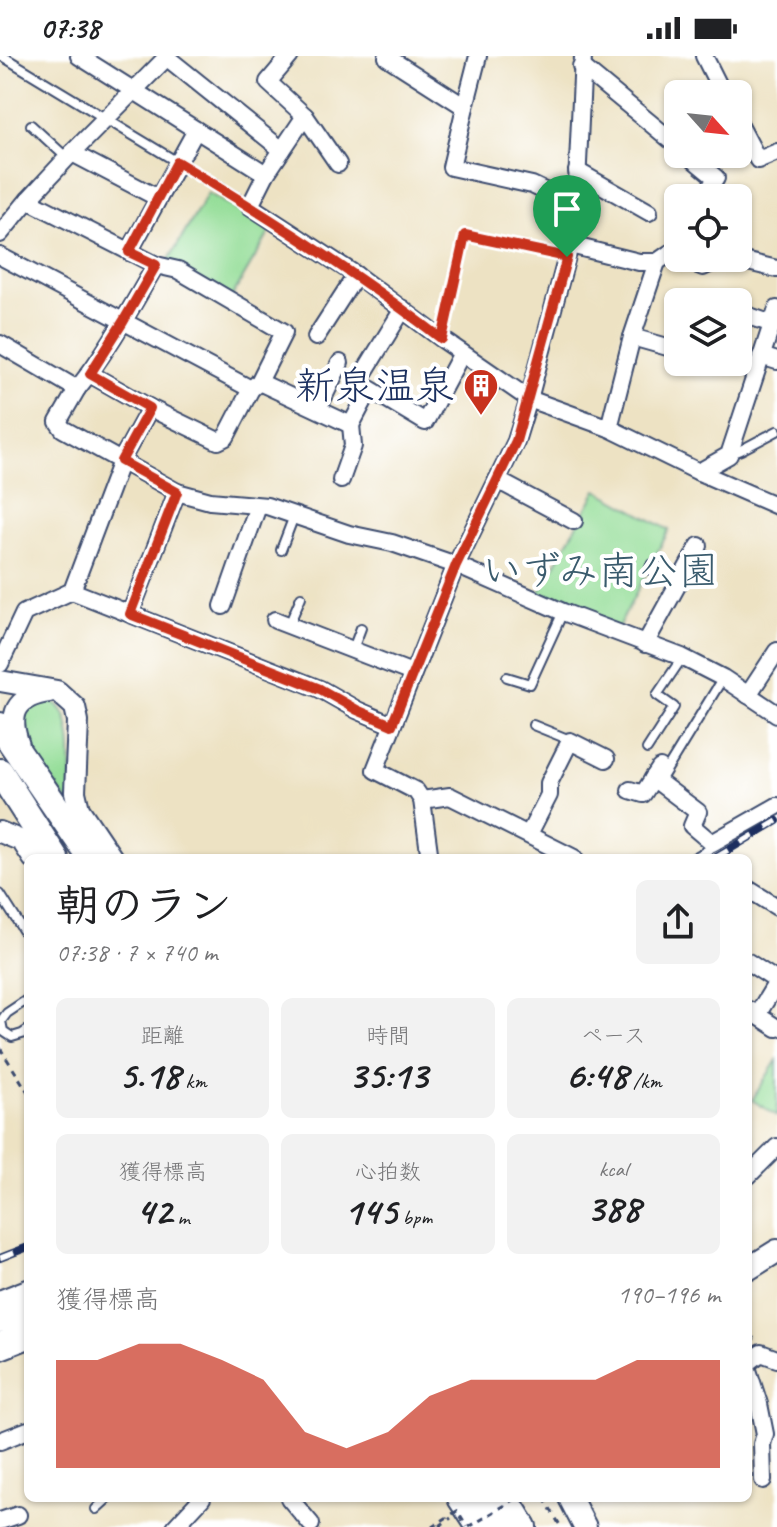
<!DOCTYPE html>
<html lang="ja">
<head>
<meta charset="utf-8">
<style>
	body { margin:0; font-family:Caveat,"Klee One",sans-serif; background:#f2f2f2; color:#202124; height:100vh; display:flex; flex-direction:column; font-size:30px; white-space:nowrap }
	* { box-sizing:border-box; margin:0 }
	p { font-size:26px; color:#757577 }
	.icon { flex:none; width:44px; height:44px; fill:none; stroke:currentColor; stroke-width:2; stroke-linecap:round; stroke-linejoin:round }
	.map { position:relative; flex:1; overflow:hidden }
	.details { position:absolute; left:24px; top:798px; width:728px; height:648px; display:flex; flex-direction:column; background:#fff; border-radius:12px; box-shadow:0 2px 6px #0004 }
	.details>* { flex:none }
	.needle { width:52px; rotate:117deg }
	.fabs { position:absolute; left:664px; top:24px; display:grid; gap:16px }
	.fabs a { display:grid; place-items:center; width:88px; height:88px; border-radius:12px; background:#fff; box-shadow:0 2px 6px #0004; font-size:40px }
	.pin { position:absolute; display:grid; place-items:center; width:68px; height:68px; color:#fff; margin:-82px -34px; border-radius:50% 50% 50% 0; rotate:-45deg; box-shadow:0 0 8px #0007 }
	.pin .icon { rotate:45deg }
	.round { display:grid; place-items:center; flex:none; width:84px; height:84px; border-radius:12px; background:#f2f2f2 }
	.overview { display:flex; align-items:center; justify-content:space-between; height:136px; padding:0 32px }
	h1 { font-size:44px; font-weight:600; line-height:60px }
	.stats { display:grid; grid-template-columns:repeat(3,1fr); gap:12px; height:136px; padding:8px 32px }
	.stats div { display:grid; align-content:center; border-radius:12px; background:#f2f2f2; text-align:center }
	.stats b { font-size:40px; font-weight:600 }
	.stats small { font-size:22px; font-weight:400 }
	.stats p { font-size:22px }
	.chart { height:224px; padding:16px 32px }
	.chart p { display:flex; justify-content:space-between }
	.chart svg { width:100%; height:144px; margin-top:8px; fill:#c8321e; opacity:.7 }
	.status { display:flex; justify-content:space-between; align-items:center; height:56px; padding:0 40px; background:#fff; direction:ltr }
	.status svg { height:22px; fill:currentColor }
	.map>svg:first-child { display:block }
</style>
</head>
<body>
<div class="status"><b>07:38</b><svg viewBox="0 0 49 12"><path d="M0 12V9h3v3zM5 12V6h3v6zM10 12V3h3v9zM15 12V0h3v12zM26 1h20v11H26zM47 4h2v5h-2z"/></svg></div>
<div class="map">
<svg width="777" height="1471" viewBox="0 0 777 1471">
	<rect width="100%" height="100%" fill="#fff"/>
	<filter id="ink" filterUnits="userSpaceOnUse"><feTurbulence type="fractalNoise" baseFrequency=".0125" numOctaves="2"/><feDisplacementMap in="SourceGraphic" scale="16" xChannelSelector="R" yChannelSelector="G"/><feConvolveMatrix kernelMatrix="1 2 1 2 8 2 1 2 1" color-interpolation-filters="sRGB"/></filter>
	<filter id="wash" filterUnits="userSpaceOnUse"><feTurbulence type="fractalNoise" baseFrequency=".006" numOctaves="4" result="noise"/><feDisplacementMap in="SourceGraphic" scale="32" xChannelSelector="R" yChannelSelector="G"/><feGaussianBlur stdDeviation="1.8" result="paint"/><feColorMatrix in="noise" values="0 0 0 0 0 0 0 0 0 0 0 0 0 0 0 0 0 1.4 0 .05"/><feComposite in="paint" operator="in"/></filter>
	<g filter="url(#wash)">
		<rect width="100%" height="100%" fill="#ede2c3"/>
		<!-- green -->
		<g fill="#95de99" stroke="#58867c" stroke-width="2">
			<polygon points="208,137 271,174 230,244 167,207"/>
			<polygon points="597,434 669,474 618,572 538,539"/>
			<path d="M40,645c4,0 9,0 13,1 25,10 17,79 18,103l-44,-54 -6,-29 6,-13z"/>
			<polygon points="777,1004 777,1060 752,1044"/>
		</g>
	</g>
	<g filter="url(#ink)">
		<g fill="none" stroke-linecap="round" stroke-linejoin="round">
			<defs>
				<g id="service">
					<polyline points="2,0 250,150"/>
					<polyline points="31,69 67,102"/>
					<polyline points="731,398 741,394 777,375"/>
					<polyline points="281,494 294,460"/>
					<polyline points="289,569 301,541"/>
					<polyline points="353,593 361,572"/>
					<polyline points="507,621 530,628 563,556"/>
					<polyline points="533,669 570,684"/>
					<polyline points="647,693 674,651 657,639 682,602"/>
					<polyline points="663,720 723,622"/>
					<polyline points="694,802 708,794 712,787"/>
					<polyline points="0,838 28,882"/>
					<polyline points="28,943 7,957 1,965 3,975 12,981 22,978 28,974"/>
					<polyline points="96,1453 108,1442"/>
				</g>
				<g id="minor">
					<polyline points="79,0 266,118"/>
					<polyline points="165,0 282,94"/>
					<polyline points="290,0 268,26 305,60 338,108"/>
					<polyline points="704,0 723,38"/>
					<polyline points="387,1 465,51 451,111 532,129 576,150"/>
					<polyline points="581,10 678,90"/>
					<polyline points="465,51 478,0"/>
					<polyline points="305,60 266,118 250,150 356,219 442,283 529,343 609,372 699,416 777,450"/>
					<polyline points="738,66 758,104 777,96"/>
					<polyline points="72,97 158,142"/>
					<polyline points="687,98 716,122 704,142"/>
					<polyline points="577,115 649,156"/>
					<polyline points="28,144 156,209"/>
					<polyline points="0,178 28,144 67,102 168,0"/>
					<polyline points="570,189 639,206 657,206 670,197"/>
					<polyline points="129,196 196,74"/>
					<polyline points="0,200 251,333"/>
					<polyline points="681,202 703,211 722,202"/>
					<polyline points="731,202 777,213"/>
					<polyline points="738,256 772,268"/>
					<polyline points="316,281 356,219"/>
					<polyline points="632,281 657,206"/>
					<polyline points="0,288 77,333 58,366 63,373 177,436 210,445 267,450 349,478 392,487 456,509 563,556 682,601 723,622 777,658"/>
					<polyline points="761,300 777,305"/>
					<polyline points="724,306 756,315"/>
					<polyline points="365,315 403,253"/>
					<polyline points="259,326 351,369 370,333 425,366 462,297"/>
					<path d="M77,333c31,-38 54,-82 79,-124l22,5 106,62 -25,50 -8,7 -25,48 -8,4 -68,-33 -60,-34"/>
					<polyline points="318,353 340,307"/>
					<polyline points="609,372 632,281 678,294"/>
					<polyline points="699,416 729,399 777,253"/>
					<polyline points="341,424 353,390 351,369"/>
					<polyline points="497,424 574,465"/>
					<polyline points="654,512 680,524"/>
					<polyline points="72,535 320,633 357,654 392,669"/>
					<polyline points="223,550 258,450"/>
					<polyline points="130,558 177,436"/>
					<polyline points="275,564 412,617"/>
					<polyline points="645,588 699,490"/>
					<polyline points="0,608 24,557 72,535 121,405 150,352"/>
					<polyline points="748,639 777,595"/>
					<polyline points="653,722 698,756 692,770 712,787 777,750"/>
					<polyline points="630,734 643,738 660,712"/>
					<polyline points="422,744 450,740 574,802"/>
					<polyline points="529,778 549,739 549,727 570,685 606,703"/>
					<polyline points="426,802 429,796 422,744 416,735 375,714 456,509 516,385 529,343 570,189 576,150 583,0"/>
					<polyline points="748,833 777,851"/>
					<polyline points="748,906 777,925"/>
					<polyline points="749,954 777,972"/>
					<polyline points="757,959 777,926"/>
					<polyline points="748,1120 777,1091"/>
					<polyline points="748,1307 761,1297 777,1303"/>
					<polyline points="748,1314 759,1348 765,1378 762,1388 763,1424"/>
					<polyline points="0,1385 28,1374"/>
					<polyline points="289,1442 311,1468"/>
					<polyline points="0,1465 18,1459"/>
					<polyline points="175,1471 202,1442"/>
				</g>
				<g id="tertiary">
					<polyline points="0,625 57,635 75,651 78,665 75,736 79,753 112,802"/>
					<path d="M19,689c-11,-31 -4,-48 30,-53"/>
					<polyline points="0,776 22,785 33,802"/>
				</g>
				<g id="secondary">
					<polyline points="748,1213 777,1195"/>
					<polyline points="570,1442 585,1471"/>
				</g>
				<g id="primary">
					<polyline points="0,1248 28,1237"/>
					<polyline points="0,1290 28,1279"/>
					<polyline points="461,1442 480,1471"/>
					<polyline points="505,1442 523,1471"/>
				</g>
				<g id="trunk">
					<polyline points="0,670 91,802"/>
					<polyline points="0,716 55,802"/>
					<polyline points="0,1263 28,1253"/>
					<polyline points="489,1442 507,1471"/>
				</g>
			</defs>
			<!-- service casing -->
			<use href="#service" stroke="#3a4a6d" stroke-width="12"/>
			<!-- minor casing -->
			<use href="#minor" stroke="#3a4a6d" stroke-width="20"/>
			<!-- tertiary casing -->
			<use href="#tertiary" stroke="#3a4a6d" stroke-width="24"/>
			<!-- secondary casing -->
			<use href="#secondary" stroke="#3a4a6d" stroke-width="26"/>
			<!-- primary casing -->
			<use href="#primary" stroke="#3a4a6d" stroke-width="30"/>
			<!-- trunk casing -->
			<use href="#trunk" stroke="#3a4a6d" stroke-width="30"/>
			<!-- path -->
			<g stroke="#3a4a6d" stroke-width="3" stroke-dasharray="6 6" stroke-linecap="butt">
				<polyline points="446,265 465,179 552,198"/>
				<polyline points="0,992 28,1036"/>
				<polyline points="748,1269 754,1284"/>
				<polyline points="544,1442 561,1471"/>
				<polyline points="442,1471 441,1469 451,1462"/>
			</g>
			<!-- service -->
			<use href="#service" stroke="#fff" stroke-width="8"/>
			<!-- minor -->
			<use href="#minor" stroke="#fff" stroke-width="16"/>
			<!-- tertiary -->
			<use href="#tertiary" stroke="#fff" stroke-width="20"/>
			<!-- secondary -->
			<use href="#secondary" stroke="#fff" stroke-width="22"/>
			<!-- primary -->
			<use href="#primary" stroke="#fff" stroke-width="26"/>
			<!-- trunk -->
			<use href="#trunk" stroke="#fff" stroke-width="26"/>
			<defs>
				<g id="rail">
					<polyline points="715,802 777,765"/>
					<polyline points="0,1202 28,1191"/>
				</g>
			</defs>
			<!-- rail casing -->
			<use href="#rail" stroke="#1b2f5e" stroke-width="8"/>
			<!-- rail -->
			<use href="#rail" stroke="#fff" stroke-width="5" stroke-dasharray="15" stroke-linecap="butt"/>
			<!-- path-bridge -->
			<g stroke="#3a4a6d" stroke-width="3" stroke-dasharray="6 6" stroke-linecap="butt">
				<polyline points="432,1471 457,1455 467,1471"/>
				<polyline points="469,1471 517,1442"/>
			</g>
		</g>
	</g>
	<g fill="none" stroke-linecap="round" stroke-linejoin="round" filter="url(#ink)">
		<defs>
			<path id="route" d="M177,106c92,55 181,112 265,177l23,-104 102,22 -51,184 -60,124 -64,160 -35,-15 -37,-21 -190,-75 47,-122 -56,-31 29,-53 -60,-34 33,-52 33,-57 -27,-13z"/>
		</defs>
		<!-- route casing -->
		<use href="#route" stroke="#fff" stroke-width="16"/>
		<!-- route -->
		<use href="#route" stroke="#c8321e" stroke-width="10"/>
	</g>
	<!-- icons -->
	<defs>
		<symbol id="building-pin" viewBox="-11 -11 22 30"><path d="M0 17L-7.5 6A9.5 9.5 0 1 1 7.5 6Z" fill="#c8321e" stroke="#fff"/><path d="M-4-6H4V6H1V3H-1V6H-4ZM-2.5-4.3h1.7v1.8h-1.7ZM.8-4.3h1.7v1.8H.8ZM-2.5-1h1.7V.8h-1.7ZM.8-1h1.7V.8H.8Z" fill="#fff"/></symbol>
	</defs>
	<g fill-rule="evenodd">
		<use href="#building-pin" x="461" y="310" width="40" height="54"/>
	</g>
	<g text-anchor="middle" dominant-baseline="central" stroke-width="8" stroke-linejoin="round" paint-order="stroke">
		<!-- poi labels -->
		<g font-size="40" fill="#1b2f5e" stroke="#fff" text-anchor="end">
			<text x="455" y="330">新泉温泉</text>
		</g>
		<!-- park labels -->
		<g font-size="40" fill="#3a5b6d" stroke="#fff">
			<text x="600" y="515">いずみ南公園</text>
		</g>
	</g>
</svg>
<div class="fabs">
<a><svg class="needle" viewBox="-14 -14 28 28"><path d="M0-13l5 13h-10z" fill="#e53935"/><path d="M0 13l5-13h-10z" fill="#757577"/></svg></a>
<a><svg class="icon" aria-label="locate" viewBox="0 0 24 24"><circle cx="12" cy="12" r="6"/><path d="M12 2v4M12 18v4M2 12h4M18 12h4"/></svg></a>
<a><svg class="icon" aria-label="layers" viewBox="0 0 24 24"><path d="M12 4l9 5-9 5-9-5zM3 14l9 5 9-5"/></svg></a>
</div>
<div class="pin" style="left:567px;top:201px;background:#1e9e55"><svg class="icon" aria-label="arrive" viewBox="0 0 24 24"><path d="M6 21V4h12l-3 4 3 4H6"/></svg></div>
<section class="details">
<div class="overview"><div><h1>朝のラン</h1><p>07:38 · 7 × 740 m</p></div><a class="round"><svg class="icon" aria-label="share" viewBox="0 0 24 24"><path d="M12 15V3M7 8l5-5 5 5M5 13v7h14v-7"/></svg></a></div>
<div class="stats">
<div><p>距離</p><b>5.18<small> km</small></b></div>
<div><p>時間</p><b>35:13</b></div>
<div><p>ペース</p><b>6:48<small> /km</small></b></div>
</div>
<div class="stats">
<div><p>獲得標高</p><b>42<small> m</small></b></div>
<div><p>心拍数</p><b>145<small> bpm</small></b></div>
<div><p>kcal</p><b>388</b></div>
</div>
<div class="chart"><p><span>獲得標高</span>190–196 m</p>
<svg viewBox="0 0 160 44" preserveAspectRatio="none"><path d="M0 44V11L10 11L20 6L30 6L40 11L50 17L60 33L70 38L80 33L90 22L100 17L110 17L120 17L130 17L140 11L150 11L160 11V44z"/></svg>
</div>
</section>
</div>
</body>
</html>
